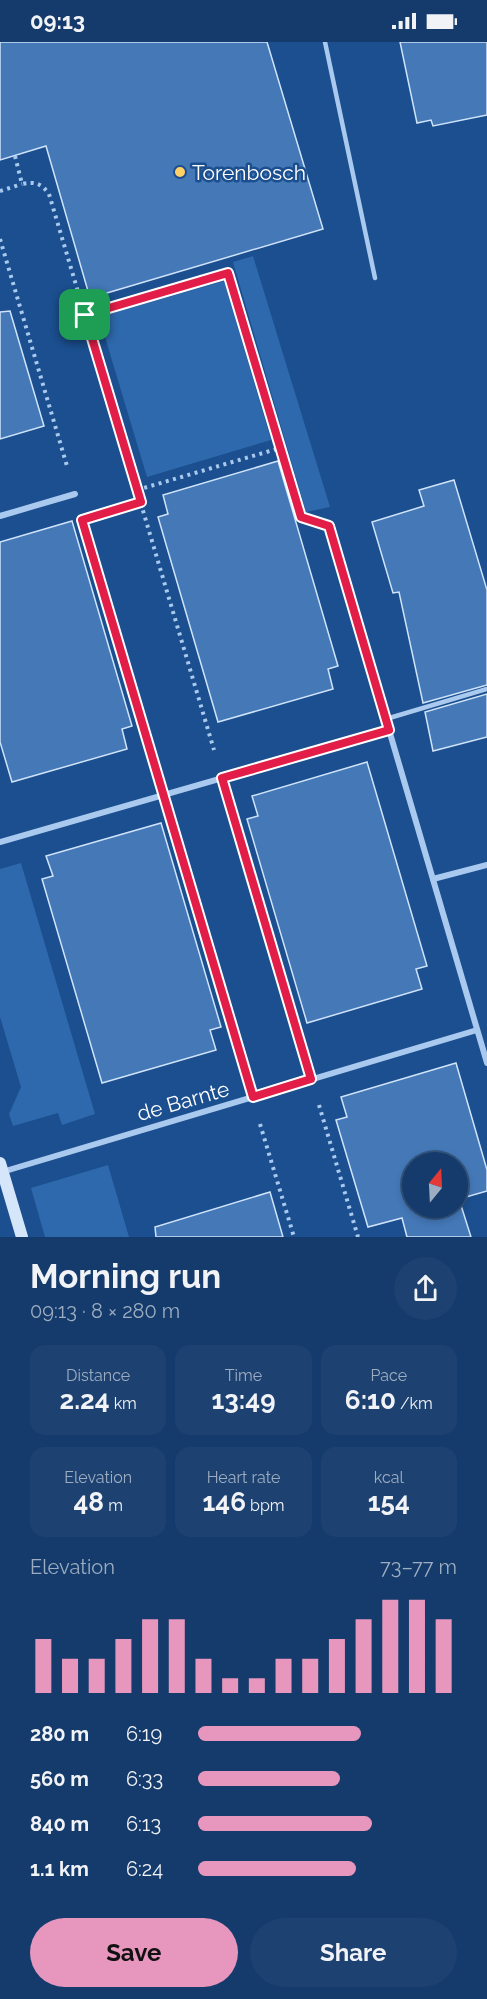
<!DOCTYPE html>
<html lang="en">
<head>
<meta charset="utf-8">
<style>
	body { margin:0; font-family:Raleway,sans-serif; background:#1d4271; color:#f1f3f6; height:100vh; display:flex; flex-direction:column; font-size:22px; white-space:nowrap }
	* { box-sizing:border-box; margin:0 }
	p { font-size:20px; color:#9dadc1 }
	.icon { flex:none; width:33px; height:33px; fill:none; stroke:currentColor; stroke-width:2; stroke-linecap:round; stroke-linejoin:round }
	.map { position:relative; height:1195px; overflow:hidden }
	.drawer { display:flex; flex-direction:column; background:#143b6b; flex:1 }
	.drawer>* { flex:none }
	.needle { width:39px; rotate:18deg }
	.buttons { position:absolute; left:402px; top:1110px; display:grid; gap:12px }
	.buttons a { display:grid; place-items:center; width:66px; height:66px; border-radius:50%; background:#143b6b; box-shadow:0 3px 9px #0003,0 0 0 2px #33557e; font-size:30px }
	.pin { position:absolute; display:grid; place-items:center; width:51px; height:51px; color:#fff; margin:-26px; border-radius:12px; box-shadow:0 3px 9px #0006 }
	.round { display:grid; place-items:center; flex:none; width:63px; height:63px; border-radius:32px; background:#1d4271 }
	.overview { display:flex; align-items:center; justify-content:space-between; height:102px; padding:0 30px }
	h1 { font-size:33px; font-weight:700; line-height:45px }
	.figures { display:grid; grid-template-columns:repeat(3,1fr); gap:9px; height:102px; padding:6px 30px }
	.figures div { display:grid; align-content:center; border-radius:15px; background:#1d4271; text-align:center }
	.figures b { font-size:26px; font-weight:700 }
	.figures small { font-size:16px; font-weight:400 }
	.figures p { font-size:16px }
	.chart { height:168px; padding:12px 30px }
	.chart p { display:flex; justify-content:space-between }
	.chart svg { width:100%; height:108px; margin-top:6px; stroke:#e797bd; stroke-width:6 }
	.cta { display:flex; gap:12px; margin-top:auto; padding:12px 30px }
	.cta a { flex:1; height:69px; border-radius:36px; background:#e797bd; color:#111; font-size:24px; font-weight:700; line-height:69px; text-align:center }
	.cta a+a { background:#1d4271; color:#f1f3f6 }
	ul { padding:0 30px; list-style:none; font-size:20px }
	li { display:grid; grid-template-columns:96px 72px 1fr; align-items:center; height:45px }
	li i { height:15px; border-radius:8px; background:#e797bd }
	.status { display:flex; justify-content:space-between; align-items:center; height:42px; padding:0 30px; background:#143b6b; direction:ltr }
	.status svg { height:16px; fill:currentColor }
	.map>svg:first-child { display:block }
</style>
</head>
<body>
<div class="status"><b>09:13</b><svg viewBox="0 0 49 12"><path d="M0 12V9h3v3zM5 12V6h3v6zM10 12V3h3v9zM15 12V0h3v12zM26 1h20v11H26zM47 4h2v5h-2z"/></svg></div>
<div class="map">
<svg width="487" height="1195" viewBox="0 0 487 1195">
	<rect width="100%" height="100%" fill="#1b4f8f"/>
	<!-- green -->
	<g fill="#2e69ad">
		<polygon points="253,214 330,465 306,470 233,220"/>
		<polygon points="224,239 271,398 147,435 99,275"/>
		<polygon points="21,821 95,1072 62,1083 58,1071 13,1084 9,1072 21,1045 0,975 0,827"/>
		<polygon points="108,1123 129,1195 45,1195 31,1146"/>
	</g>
	<!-- building -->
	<g fill="#4478b7" stroke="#cfe3fa" stroke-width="1.5" fill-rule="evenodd">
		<polygon points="0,0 267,0 323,187 90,256 46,104 0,118"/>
		<polygon points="400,0 487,0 487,73 433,84 431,78 417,81"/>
		<polygon points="10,269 44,384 0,397 0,270"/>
		<polygon points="278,419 338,624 328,627 333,647 218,680 158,475 168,472 163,453"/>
		<polygon points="454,438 487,548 487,643 423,661 399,550 393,551 372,480 424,464 419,448"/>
		<polygon points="72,479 132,684 122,687 127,707 12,740 0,700 0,500"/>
		<polygon points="487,652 487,695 433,709 425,670"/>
		<polygon points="367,720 427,924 416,927 422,947 307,981 247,777 258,774 252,754"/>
		<polygon points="161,781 221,985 210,988 216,1008 102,1041 42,837 53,834 46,814"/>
		<path d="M456,1021l31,107v21l-28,8 12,38h-64l-5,-19 -34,9 -32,-107 11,-3 -6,-20zM412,1120h46v46h-46z"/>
		<polygon points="270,1150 283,1195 156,1195 155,1185"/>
	</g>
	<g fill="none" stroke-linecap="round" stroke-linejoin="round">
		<!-- path -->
		<g stroke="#a9c9ee" stroke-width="4" stroke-dasharray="3 4.5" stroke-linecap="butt">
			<path d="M15,114l7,28c13,-3 20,0 27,10l165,556"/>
			<polyline points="0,149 22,142"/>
			<polyline points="0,197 67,424"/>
			<polyline points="85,273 228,231 302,475"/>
			<polyline points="137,448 280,406"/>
			<polyline points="95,474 141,460"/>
			<polyline points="83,480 156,726"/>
			<polyline points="231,764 303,1010"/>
			<polyline points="171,779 245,1028"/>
			<polyline points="319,1063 358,1195"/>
			<polyline points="260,1082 294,1195"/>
		</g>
		<!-- lane -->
		<g stroke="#a9c9ee" stroke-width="4.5">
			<polyline points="325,0 375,236"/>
			<polyline points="386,677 487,647"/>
		</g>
		<!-- street -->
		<g stroke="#a9c9ee" stroke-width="6">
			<polyline points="0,474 75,452"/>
			<polyline points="329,484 487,1021"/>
			<polyline points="0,800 389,688"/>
			<polyline points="433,837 487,823"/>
			<polyline points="2,1130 477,988"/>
		</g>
		<!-- secondary -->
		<polyline stroke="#d6e6fa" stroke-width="12" points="0,1121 22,1195"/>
	</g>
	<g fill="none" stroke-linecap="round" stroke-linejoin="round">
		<defs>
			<polygon id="route" points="228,231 301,475 329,484 389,688 222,736 311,1037 253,1055 82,478 141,460 85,273"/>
		</defs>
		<!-- route casing -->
		<use href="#route" stroke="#fff" stroke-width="12"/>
		<!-- route -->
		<use href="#route" stroke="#e11d48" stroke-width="8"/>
	</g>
	<!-- markers -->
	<circle fill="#ffd166" stroke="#1b4f8f" stroke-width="2" cx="180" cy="130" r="6"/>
	<g text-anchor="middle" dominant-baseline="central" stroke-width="5" stroke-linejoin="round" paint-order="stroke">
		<!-- poi labels -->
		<g font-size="21" fill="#fff" stroke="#1b4f8f" text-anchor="start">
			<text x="192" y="130">Torenbosch</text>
		</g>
		<!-- street labels -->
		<g font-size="21" fill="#fff" stroke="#1b4f8f">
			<text transform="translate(183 1059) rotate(-16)">de Barnte</text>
		</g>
	</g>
</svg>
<div class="buttons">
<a><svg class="needle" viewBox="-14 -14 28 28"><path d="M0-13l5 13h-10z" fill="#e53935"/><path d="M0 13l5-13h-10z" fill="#9dadc1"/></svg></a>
</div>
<div class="pin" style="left:85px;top:273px;background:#1e9e55"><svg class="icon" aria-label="arrive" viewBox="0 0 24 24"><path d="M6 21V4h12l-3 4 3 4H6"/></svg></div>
</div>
<section class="drawer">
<div class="overview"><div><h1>Morning run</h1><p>09:13 · 8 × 280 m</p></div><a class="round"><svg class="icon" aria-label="share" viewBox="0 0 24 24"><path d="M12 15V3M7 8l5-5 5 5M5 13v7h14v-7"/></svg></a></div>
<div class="figures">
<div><p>Distance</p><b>2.24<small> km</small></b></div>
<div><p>Time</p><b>13:49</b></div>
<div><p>Pace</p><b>6:10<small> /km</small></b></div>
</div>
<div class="figures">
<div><p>Elevation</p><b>48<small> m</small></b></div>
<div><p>Heart rate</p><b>146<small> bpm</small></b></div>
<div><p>kcal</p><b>154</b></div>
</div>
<div class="chart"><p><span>Elevation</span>73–77 m</p>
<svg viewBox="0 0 160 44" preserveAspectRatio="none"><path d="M5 44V22M15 44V30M25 44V30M35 44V22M45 44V14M55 44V14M65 44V30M75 44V38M85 44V38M95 44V30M105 44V30M115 44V22M125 44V14M135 44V6M145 44V6M155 44V14"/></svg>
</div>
<ul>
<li><b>280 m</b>6:19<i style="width:63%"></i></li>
<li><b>560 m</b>6:33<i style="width:55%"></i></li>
<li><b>840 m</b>6:13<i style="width:67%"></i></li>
<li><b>1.1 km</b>6:24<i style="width:61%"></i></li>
</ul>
<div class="cta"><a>Save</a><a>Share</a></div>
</section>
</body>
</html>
